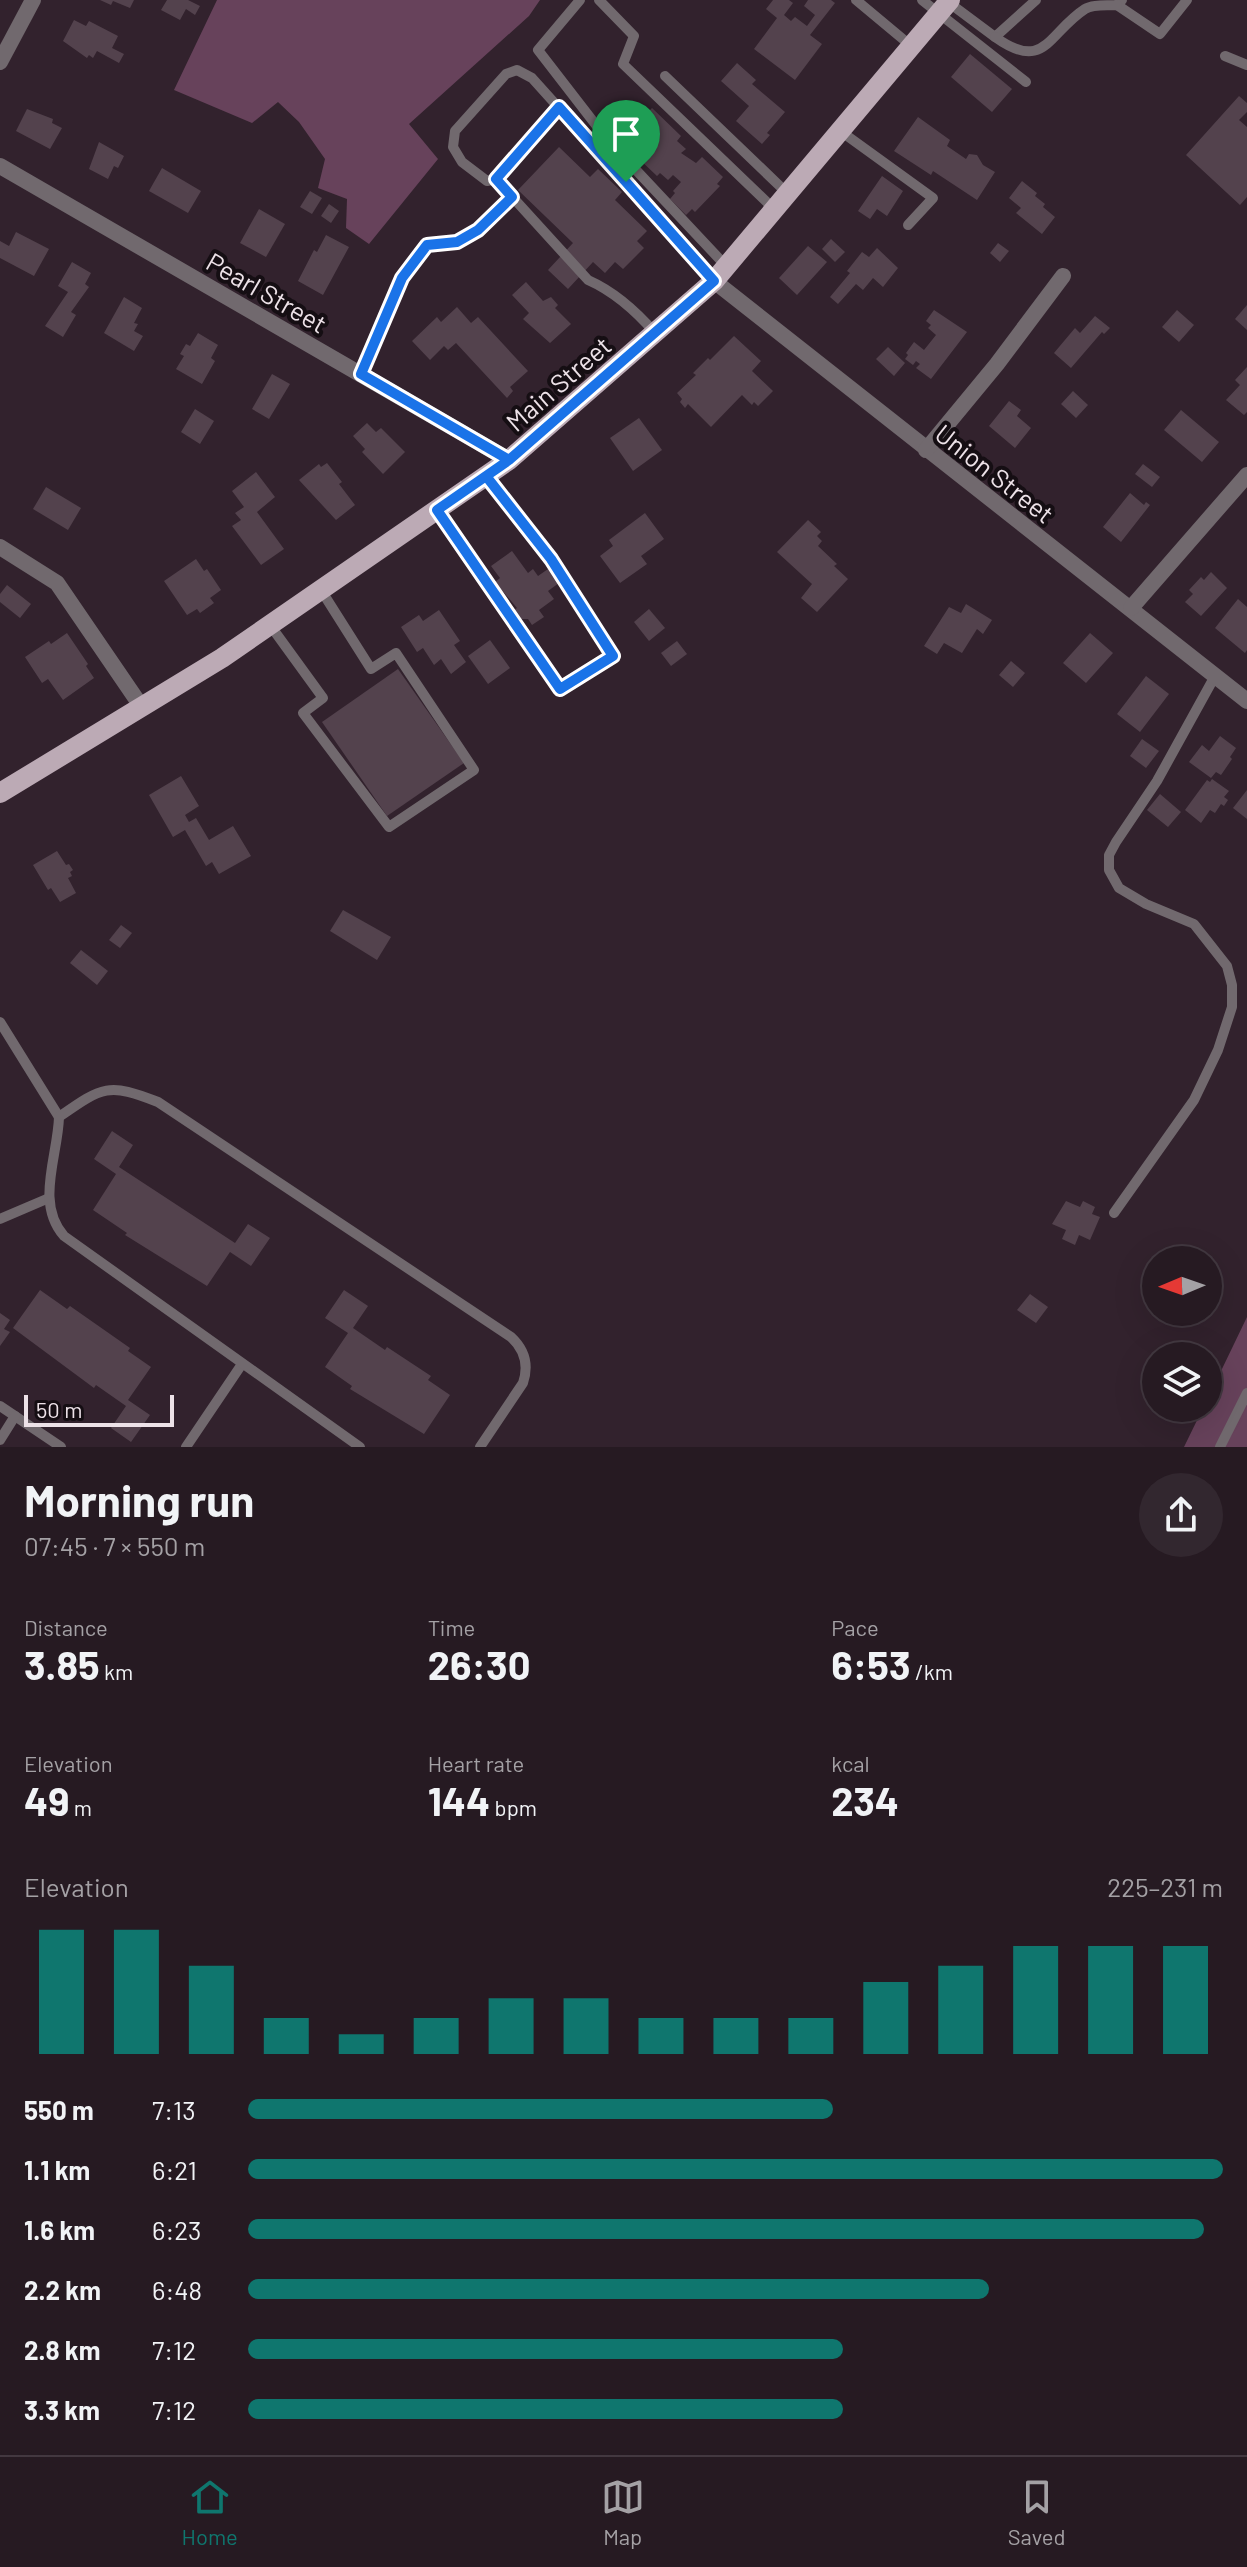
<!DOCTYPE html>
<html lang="en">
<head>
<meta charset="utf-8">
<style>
	body { margin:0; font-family:Barlow,sans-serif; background:#32272f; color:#f1f3f6; height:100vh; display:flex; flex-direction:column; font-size:30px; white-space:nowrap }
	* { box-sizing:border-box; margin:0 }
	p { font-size:26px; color:#a4a1a5 }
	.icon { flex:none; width:44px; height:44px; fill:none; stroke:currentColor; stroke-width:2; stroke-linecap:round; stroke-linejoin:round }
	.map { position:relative; height:1447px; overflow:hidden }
	.side { display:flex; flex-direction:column; background:#261a22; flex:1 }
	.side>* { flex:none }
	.needle { width:52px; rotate:268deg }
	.fabs { position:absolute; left:1142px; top:1246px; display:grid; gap:16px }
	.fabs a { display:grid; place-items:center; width:80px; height:80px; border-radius:50%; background:#261a22; box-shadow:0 8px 32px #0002,0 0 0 2px #423840; font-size:40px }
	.scale { position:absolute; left:24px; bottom:20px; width:150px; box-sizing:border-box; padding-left:8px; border:4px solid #ede2e8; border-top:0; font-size:22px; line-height:28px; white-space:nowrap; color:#ede2e8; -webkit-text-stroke:6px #150e13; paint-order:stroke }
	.pin { position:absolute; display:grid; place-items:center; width:68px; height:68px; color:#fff; margin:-82px -34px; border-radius:50% 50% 50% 0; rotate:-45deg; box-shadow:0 0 8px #0007 }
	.pin .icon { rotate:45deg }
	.round { display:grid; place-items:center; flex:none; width:84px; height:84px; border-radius:42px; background:#32272f }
	.headline { display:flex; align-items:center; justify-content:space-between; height:136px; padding:0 24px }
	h1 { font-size:44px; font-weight:700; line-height:60px }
	.stats { display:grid; grid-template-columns:repeat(3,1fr); gap:12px; height:136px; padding:8px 24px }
	.stats div { display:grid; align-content:center }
	.stats b { font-size:40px; font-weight:700 }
	.stats small { font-size:22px; font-weight:400 }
	.stats p { font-size:22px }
	.chart { height:224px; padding:16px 24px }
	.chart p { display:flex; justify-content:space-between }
	.chart svg { width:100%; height:144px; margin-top:8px; stroke:#0f766e; stroke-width:6 }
	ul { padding:0 24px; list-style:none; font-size:26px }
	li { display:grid; grid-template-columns:128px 96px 1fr; align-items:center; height:60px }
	li i { height:20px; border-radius:10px; background:#0f766e }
	.dock { display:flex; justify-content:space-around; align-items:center; height:112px; border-top:2px solid #423840; background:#261a22; font-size:22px; color:#a4a1a5 }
	.dock a { display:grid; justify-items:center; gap:4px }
	.dock .selected { color:#0f766e }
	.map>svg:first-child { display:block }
</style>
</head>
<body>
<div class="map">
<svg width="1247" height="1447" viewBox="0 0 1247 1447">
	<rect width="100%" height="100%" fill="#32222d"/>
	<!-- green -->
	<g fill="#67425b">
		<polygon points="217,0 540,0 529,16 409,124 438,159 369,244 346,228 347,199 318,188 325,159 299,122 278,102 252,123 174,90"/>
		<polygon points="1247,1317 1247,1447 1184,1447 1203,1408 1208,1408 1208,1398"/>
	</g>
	<!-- building -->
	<g fill="#53424d">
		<polygon points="100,0 134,0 130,8 113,1 111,5"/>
		<polygon points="167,0 188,0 200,6 195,15 186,9 180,20 161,10"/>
		<polygon points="773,0 789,0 793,3 784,15 791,21 795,17 807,26 815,15 804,6 808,0 831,0 835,3 810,35 822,44 795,80 754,49 777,18 766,9"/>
		<polygon points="74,20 86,26 89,21 118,36 112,48 124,54 119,63 97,51 93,58 89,55 87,58 63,41"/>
		<polygon points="970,54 1012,89 992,112 951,77"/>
		<polygon points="737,63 756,80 752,84 785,112 767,133 770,135 762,144 736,121 749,106 721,81"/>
		<polygon points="1239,96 1247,103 1247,112 1239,120 1247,127 1247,197 1240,205 1186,155"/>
		<polygon points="652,108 681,136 677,141 686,149 681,153 696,163 702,157 723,177 717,184 720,186 695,212 692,209 686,215 670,199 675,193 673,191 681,182 673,175 668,180 660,173 657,176 620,141"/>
		<polygon points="27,109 53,119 52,123 62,128 50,149 16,131"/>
		<polygon points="918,117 950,140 947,146 966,159 969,154 977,155 983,165 995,172 977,200 933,171 931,175 894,151"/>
		<polygon points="99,142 124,156 118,168 114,166 108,179 89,169"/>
		<polygon points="559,147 590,177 598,169 622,192 615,200 647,231 637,241 644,248 623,269 615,262 605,273 593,262 568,289 548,270 573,243 518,190"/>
		<polygon points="162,168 201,191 188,213 149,191"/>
		<polygon points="882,176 903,191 887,216 877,209 870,219 858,211"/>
		<polygon points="1022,181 1037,193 1035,196 1045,204 1043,207 1055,217 1042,234 1016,213 1021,208 1009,198"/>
		<polygon points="310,191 322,198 312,214 300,207"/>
		<polygon points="329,204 339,211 331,223 321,216"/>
		<polygon points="259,209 285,224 266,257 240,243"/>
		<polygon points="16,232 49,249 34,276 0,258 0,241 9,246"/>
		<polygon points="326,235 349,247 323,295 298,281 314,250 317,252"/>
		<polygon points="831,239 845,252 835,262 822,249"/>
		<polygon points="998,243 1009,251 1000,262 990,253"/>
		<polygon points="808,246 827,262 797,295 779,278"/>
		<polygon points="877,248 898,268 883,287 873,278 863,290 856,284 838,304 830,297 850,273 847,271 862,252 869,257"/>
		<polygon points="72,262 91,273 85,284 89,287 71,312 76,315 63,337 45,326 68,292 58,286"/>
		<polygon points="526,282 543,301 551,297 558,305 555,308 571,324 550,343 523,319 529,313 512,295"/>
		<polygon points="124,297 142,308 134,323 138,324 134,331 143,336 134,351 104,333"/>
		<polygon points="1247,305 1247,330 1235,319"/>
		<polygon points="457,307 471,323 478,317 528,371 510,387 513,391 507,398 456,343 448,350 444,346 430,360 412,341 437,317 441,322"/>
		<polygon points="934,310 967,332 931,379 916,368 920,364 916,361 913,365 905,359 908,355 906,353 914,342 924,350 936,335 928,328 931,325 926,321"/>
		<polygon points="1177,310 1194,325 1179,342 1162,327"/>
		<polygon points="1095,316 1110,328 1104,334 1102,332 1071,368 1054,353 1075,328 1080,333"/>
		<polygon points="198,333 218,345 211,358 215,361 202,384 176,369 184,356 180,354 186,344 190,346"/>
		<polygon points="734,336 761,361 752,371 773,391 758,406 754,402 752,405 742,395 711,427 688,404 685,408 680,402 682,399 677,393 696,375 693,373 708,358 710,360"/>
		<polygon points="888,347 905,363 894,376 876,359"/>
		<polygon points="1247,367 1247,412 1244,415 1226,400 1240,385 1235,380"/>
		<polygon points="272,374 290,384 269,419 252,409"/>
		<polygon points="1073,391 1088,405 1076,418 1061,404"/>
		<polygon points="1009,401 1021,410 1017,416 1031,428 1015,448 989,426"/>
		<polygon points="195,409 214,421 200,444 181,432"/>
		<polygon points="1181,410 1219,442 1202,462 1164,430"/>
		<polygon points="639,418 662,450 633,471 610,438"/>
		<polygon points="367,423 376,432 381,428 405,452 383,474 362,452 365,449 353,436"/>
		<polygon points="327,463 342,482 339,484 355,505 336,520 299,480 319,464 321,467"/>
		<polygon points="1143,464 1160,477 1152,487 1135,474"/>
		<polygon points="256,472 275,497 257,512 284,549 261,565 232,526 241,520 235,513 244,507 232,491"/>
		<polygon points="46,487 81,508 68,530 33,509"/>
		<polygon points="1130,493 1144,505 1146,502 1150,505 1121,542 1103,527"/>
		<polygon points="645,513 664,539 641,556 647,564 620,583 600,556 613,546 609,540"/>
		<polygon points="808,520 821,532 817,536 822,541 818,546 837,564 834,566 848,579 817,612 801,598 812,584 777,552"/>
		<polygon points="512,551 528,573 533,569 538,576 548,569 559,583 548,591 554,599 539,610 544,617 532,625 528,619 521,619 514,610 517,608 495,582 500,578 491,566"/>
		<polygon points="196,559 204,571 207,569 221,590 210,598 214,603 200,613 197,609 187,615 164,581"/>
		<polygon points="1211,572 1227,588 1201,616 1185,602 1193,594 1189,590 1201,577 1204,580"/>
		<polygon points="7,585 31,604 20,618 0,602 0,594"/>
		<polygon points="1238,599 1247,607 1247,650 1245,653 1215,628"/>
		<polygon points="966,604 992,620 983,634 977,629 962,653 944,643 937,654 924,646 949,607 961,613"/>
		<polygon points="649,609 665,628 649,641 634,622"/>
		<polygon points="439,610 460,641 454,645 466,662 451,674 441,659 434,665 423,648 417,652 401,627 419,615 423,621"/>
		<polygon points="67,633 88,664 86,666 94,678 63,700 48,679 42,683 25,657 49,641 51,644"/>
		<polygon points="1090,633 1113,653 1086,683 1063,663"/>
		<polygon points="490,640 510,668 488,684 468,656"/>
		<polygon points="677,641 687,654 671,666 661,653"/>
		<polygon points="1011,661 1025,673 1013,687 999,675"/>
		<polygon points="398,669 464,763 387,816 322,722"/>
		<polygon points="1146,676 1169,694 1140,732 1117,714"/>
		<polygon points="1220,736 1236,748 1230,757 1232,759 1221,775 1216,772 1211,778 1189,762 1202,745 1209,751"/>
		<polygon points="1142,739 1159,751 1146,768 1130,756"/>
		<polygon points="181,776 199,806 185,815 189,822 196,818 209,840 233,826 251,856 219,874 212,862 206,866 185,830 173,837 149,795"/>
		<polygon points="1212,779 1229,791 1224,797 1228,800 1224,806 1221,804 1215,813 1210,810 1201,823 1185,810 1207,780 1210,782"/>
		<polygon points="1247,790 1247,819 1233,808"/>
		<polygon points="1160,794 1181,812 1168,827 1147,810"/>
		<polygon points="57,851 66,865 69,864 73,870 70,872 72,876 68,878 76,893 60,902 51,888 48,890 33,865"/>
		<polygon points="343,910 391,937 377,960 330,931"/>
		<polygon points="121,925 132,933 120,948 109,940"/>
		<polygon points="81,950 108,971 97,985 70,963"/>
		<polygon points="112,1131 133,1145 119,1167 235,1243 248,1224 270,1238 251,1266 230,1252 207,1286 125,1235 127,1233 93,1210 116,1174 94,1159"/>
		<polygon points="1066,1201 1080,1207 1083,1201 1095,1207 1092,1214 1100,1217 1090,1240 1079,1235 1075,1245 1062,1239 1066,1230 1052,1224"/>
		<polygon points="40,1290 67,1309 70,1306 130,1348 128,1351 151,1367 128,1400 150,1415 131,1442 111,1428 126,1406 96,1385 94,1388 13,1328"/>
		<polygon points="344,1290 368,1306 353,1328 385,1350 387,1347 431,1376 428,1380 450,1395 424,1434 350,1389 352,1386 325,1367 348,1333 325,1318"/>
		<polygon points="1030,1294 1048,1307 1036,1323 1017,1310"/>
		<polygon points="0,1313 10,1320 4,1329 10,1332 0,1346"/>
	</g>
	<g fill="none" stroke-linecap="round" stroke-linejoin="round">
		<!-- service -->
		<g stroke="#71696e" stroke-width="10">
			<polyline points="580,0 538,50 606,138 726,266"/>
			<polyline points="599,0 634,36 623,64 774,209"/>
			<polyline points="856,0 910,45"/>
			<polyline points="922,0 1026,82"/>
			<polyline points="1122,0 1117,5 1160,34 1187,0"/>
			<polyline points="948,2 995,37 1036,0"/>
			<path d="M995,37c50,36 53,-4 90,-28 8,-5 22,-3 32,-4"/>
			<polyline points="1225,56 1247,65"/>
			<polyline points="665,76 787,193"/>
			<polyline points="559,107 496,179 487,181 462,162 453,147 455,131 506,74 517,70 532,78 693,257 714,281"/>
			<polyline points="839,130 933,198 908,225"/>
			<path d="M496,179l92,101c27,12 48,31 67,53"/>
			<path d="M361,374l41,-96 25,-33c47,-5 53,-17 85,-48"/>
			<polyline points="437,510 560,689 613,656 551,559 486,476"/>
			<polyline points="270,625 323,698 303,713 389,827 474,770 396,653 371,669 321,590"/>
			<polyline points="0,1022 59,1117"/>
			<polyline points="1114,1213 1194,1100 1218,1050 1232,1007 1232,985 1227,966 1194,924 1146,904 1119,888 1109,870 1109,855 1116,842 1157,781 1215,676"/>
			<polyline points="0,1219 49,1198"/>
			<polyline points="0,1406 61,1447"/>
			<polyline points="0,1440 15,1416"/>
			<polyline points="186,1447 242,1364"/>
			<path d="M360,1447l-296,-211c-29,-33 -6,-80 -5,-119 43,-30 49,-35 99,-15l353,235c14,13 18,28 12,46l-43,64"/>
			<polyline points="1220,1447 1247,1393"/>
		</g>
		<!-- minor -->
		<g stroke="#71696e" stroke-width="16">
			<polyline points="0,62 33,0"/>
			<polyline points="0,166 509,460"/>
			<polyline points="714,281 1247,701"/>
			<polyline points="926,450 997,364 1063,276"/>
			<polyline points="0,547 57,583 141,706"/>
			<polyline points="1131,608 1247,475"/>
		</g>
		<!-- primary -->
		<polyline stroke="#bcaab5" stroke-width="20" points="0,793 222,658 509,460 714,281 950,0"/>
	</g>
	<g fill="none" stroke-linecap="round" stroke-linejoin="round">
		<defs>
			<polyline id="route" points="626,182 559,107 496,179 512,197 478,230 457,242 427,245 402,278 361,374 509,460 437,510 560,689 613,656 551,559 486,476 509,460 714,281 626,182"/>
		</defs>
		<!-- route casing -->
		<use href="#route" stroke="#fff" stroke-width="16"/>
		<!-- route -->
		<use href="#route" stroke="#1a73e8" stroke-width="10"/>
	</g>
	<g text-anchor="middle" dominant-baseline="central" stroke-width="8" stroke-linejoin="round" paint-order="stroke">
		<!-- street labels -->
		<g font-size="26" fill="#ede2e8" stroke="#150e13">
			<text transform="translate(267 292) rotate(30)">Pearl Street</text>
			<text transform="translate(558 383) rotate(-41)">Main Street</text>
			<text transform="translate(995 473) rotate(38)">Union Street</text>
		</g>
	</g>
</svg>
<div class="fabs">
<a><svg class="needle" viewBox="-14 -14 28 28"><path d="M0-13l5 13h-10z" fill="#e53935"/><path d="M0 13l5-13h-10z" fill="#a4a1a5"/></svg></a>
<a><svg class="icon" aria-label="layers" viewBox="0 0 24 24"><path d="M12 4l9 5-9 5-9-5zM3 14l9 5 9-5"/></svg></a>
</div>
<div class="scale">50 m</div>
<div class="pin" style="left:626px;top:182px;background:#1e9e55"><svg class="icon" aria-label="arrive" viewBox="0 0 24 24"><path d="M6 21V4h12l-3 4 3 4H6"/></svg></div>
</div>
<section class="side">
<div class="headline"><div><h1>Morning run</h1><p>07:45 · 7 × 550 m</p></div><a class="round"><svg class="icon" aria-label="share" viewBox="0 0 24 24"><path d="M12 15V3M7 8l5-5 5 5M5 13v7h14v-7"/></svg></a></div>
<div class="stats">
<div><p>Distance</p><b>3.85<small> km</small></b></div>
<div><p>Time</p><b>26:30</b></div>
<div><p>Pace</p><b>6:53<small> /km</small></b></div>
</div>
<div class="stats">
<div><p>Elevation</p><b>49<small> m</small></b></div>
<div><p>Heart rate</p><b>144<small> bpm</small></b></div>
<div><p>kcal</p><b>234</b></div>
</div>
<div class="chart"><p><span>Elevation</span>225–231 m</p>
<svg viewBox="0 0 160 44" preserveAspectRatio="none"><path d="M5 44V6M15 44V6M25 44V17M35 44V33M45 44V38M55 44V33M65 44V27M75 44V27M85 44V33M95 44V33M105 44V33M115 44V22M125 44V17M135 44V11M145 44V11M155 44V11"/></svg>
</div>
<ul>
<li><b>550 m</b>7:13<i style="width:60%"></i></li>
<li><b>1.1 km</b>6:21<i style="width:100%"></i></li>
<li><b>1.6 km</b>6:23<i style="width:98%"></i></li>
<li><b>2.2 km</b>6:48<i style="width:76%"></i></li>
<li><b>2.8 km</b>7:12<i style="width:61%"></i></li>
<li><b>3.3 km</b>7:12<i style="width:61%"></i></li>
</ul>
</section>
<nav class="dock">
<a class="selected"><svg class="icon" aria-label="home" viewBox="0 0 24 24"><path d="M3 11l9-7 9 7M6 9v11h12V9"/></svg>Home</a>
<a><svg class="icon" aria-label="map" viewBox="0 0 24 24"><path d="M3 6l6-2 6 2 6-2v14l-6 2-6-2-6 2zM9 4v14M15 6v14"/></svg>Map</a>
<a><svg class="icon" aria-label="saved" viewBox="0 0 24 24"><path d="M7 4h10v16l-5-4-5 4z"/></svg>Saved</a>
</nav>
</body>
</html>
